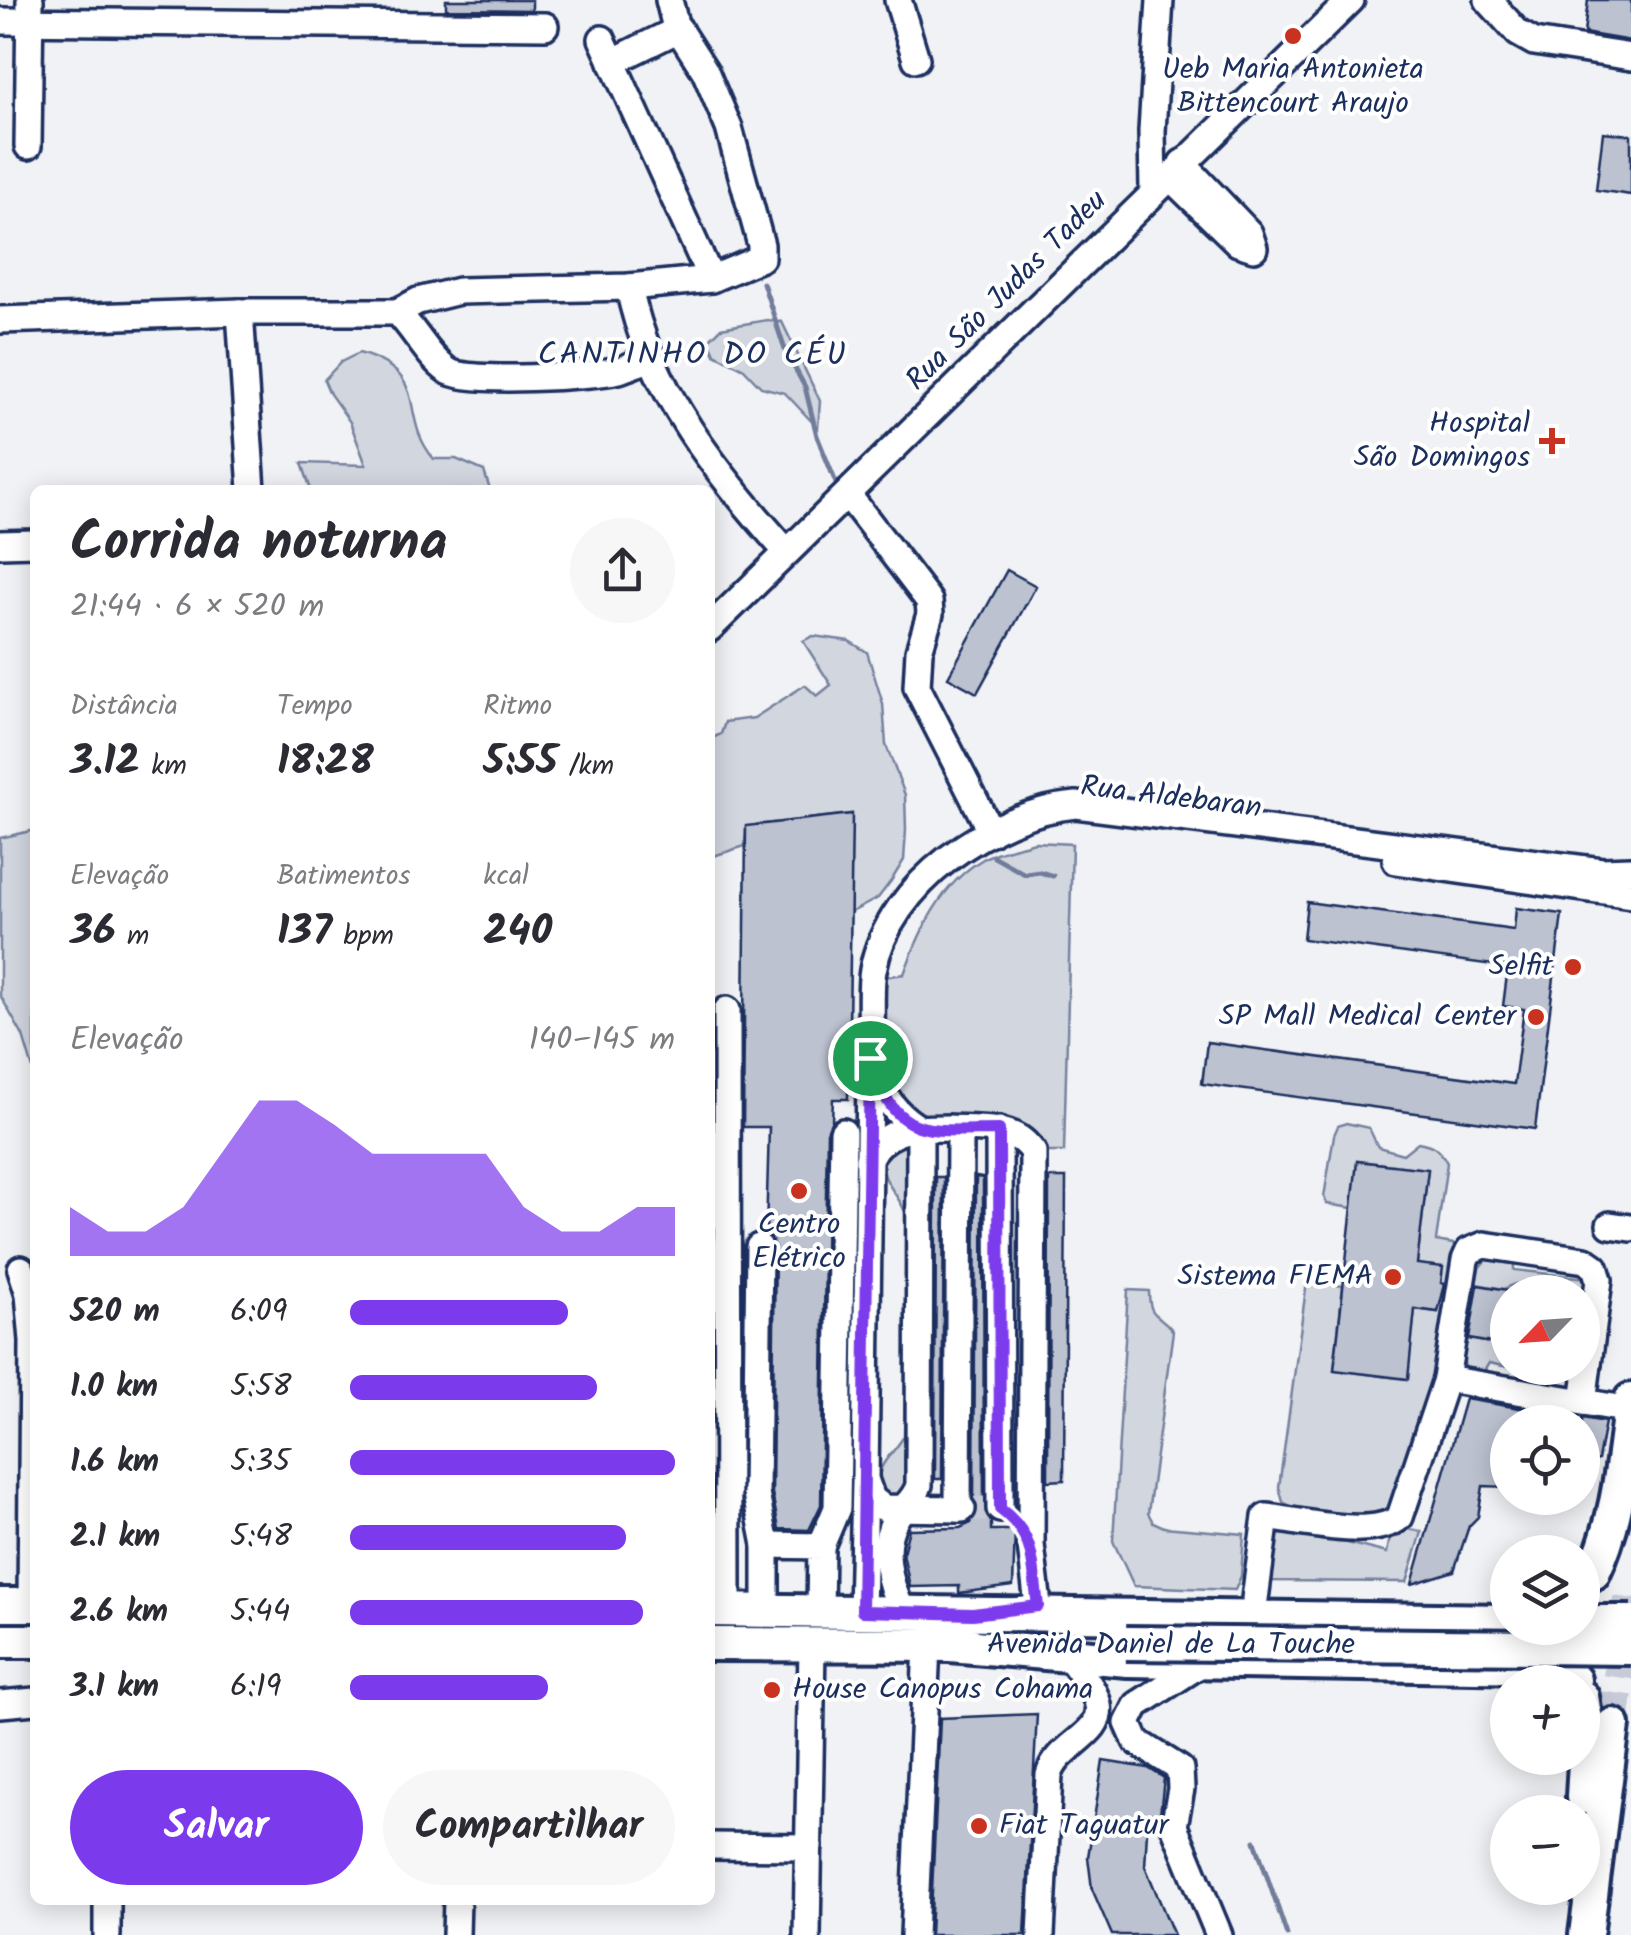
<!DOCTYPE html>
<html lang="pt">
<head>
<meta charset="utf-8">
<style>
	body { margin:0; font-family:Kalam,sans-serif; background:#f7f7f7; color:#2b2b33; height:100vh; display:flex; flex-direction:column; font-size:38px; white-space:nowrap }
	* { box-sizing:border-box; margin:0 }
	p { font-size:32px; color:#7c7c81 }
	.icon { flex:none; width:55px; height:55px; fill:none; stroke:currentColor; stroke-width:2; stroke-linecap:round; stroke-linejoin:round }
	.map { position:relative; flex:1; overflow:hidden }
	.sheet { position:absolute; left:30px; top:485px; width:685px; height:1420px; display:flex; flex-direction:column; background:#fff; border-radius:15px; box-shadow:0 5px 25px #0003 }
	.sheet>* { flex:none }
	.needle { width:65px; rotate:245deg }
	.tools { position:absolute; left:1490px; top:1275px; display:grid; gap:20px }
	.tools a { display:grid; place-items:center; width:110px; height:110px; border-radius:50%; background:#fff; box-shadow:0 5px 25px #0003; font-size:50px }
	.pin { position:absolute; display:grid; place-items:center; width:85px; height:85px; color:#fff; margin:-42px; border:5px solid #fff; border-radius:50%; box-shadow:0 2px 10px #0007 }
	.round { display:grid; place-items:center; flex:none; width:105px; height:105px; border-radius:52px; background:#f7f7f7 }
	.summary { display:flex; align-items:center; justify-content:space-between; height:170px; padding:0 40px }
	h1 { font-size:55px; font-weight:700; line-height:75px }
	.stats { display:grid; grid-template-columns:repeat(3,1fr); gap:15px; height:170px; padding:10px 40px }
	.stats div { display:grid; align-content:center }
	.stats b { font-size:42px; font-weight:700 }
	.stats small { font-size:28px; font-weight:400 }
	.stats p { font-size:28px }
	.chart { height:280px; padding:20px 40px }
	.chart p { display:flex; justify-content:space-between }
	.chart svg { width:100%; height:180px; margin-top:10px; fill:#7c3aed; opacity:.7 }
	.primary-button { display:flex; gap:20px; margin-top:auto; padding:20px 40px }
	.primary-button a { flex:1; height:115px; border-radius:60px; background:#7c3aed; color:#fff; font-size:40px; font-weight:700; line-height:115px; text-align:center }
	.primary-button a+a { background:#f7f7f7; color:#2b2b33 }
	ul { padding:0 40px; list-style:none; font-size:32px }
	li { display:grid; grid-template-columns:160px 120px 1fr; align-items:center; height:75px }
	li i { height:25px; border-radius:12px; background:#7c3aed }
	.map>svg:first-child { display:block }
</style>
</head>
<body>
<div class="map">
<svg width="1631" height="1935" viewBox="0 0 1631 1935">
	<rect width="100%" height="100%" fill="#f1f2f5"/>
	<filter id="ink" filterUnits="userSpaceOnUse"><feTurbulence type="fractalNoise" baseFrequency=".01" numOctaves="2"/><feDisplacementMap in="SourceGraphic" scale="20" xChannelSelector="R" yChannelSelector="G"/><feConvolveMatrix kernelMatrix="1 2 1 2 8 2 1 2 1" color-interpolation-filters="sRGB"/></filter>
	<g filter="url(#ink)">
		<!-- green -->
		<g fill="#d2d6df" stroke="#76829e" stroke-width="2.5">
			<polygon points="767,320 782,322 820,401 818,428 785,393 761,387 744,369 715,354 709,340 721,328"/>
			<path d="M359,353c75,22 37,61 75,106h22l28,12 6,19h-179l-9,-27 64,2 -16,-43 -20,-28 -6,-14 17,-18z"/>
			<polygon points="813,636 849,641 867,652 883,704 886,745 905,795 906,830 904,860 891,881 878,898 850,913 851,814 746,826 745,846 710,857 710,739 721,734 725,722 754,718 805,685 817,696 831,685 803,641"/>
			<polygon points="35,830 35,1076 23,1036 0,995 0,838"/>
			<path d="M1035,842l37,2 -8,308h-19c-32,-68 -115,6 -152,-67 -3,-6 -8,-14 -10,-21 -6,-22 0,-63 0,-87l21,-3c16,-44 37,-90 79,-115 14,-9 36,-12 52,-17z"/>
			<path d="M1346,1123l23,5 9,19 25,7 15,-12c16,3 22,7 29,21l-11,78 17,3 6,10 -13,87 -51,173 -16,8 -80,-12 -16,-8 -4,-15 28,-206 36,5 -9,84 73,9 8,-70 22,3 5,-45 -25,-3 11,-95 -70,-8 -6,47 -25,-4 -3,-7 10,-62 4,-9z"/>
			<path d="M903,1146l7,6 2,322 -8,19c-12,5 -17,3 -26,-6 0,-27 13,-29 26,-51l4,-214c-5,-27 -30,-39 -25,-66l11,-9z"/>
			<polygon points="1491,1254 1514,1257 1514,1270 1588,1278 1583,1319 1582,1292 1559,1292 1551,1286 1515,1284 1504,1289 1476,1284 1479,1268"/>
			<path d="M1128,1290l21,1c0,29 10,21 24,40l-25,182 5,9 11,5 80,7 -3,42 -6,14 -101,-4 -21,-45z"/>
			<path d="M1467,1339l40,7v21l-18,-4 -6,10c-25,2 -20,-16 -16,-34z"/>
			<polygon points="1283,1527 1387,1553 1390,1537 1404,1528 1422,1532 1407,1582 1270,1581 1277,1530"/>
		</g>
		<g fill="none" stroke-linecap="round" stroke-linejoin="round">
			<!-- stream -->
			<g stroke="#707c9a" stroke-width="5">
				<polyline points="763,283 785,350 805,387 817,436 836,483"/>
				<polyline points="994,857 1025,874 1040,872 1053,876"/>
				<polyline points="1255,1841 1287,1935"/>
			</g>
		</g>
		<!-- building -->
		<g fill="#bcc2d0" stroke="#1b2f5e" stroke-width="2.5">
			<polygon points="446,0 532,0 532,10 446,9"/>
			<polygon points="1588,0 1631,0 1631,41 1584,33"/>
			<polygon points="1603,132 1631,135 1631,195 1596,190"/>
			<polygon points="1007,570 1036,586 977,693 948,677"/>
			<polygon points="852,814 848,1099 833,1099 832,1120 827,1132 821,1505 809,1530 779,1529 772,1493 775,1247 766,1233 769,1127 743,1127 746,826"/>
			<polygon points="1307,902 1514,930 1516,908 1562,914 1535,1129 1202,1084 1207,1042 1514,1084 1524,1009 1503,1006 1508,967 1303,939"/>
			<polygon points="1357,1161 1428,1169 1417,1264 1443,1267 1441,1283 1445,1284 1438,1312 1415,1309 1408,1379 1334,1370"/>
			<polygon points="936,1177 944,1177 942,1479 935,1479"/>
			<polygon points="976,1177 983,1178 984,1509 991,1522 991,1530 1015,1530 1013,1586 959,1593 959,1586 910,1587 903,1553 909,1529 960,1528 971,1523 978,1510 974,1499"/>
			<polygon points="1049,1178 1066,1178 1064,1480 1048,1481"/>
			<polygon points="1478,1285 1508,1290 1508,1346 1469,1339"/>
			<polygon points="1465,1399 1578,1418 1578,1422 1508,1422 1508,1487 1483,1486 1478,1517 1469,1526 1454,1571 1412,1584"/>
			<polygon points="1582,1418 1605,1422 1598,1460 1582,1466"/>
			<polygon points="1037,1714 1025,1935 930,1935 940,1718"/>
			<polygon points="1103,1761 1148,1768 1164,1778 1160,1814 1148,1813 1145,1866 1174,1935 1112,1935 1092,1889 1088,1857"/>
		</g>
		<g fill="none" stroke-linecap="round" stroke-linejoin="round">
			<!-- minor-tunnel -->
			<polyline stroke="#c6cbd7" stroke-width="25" stroke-dasharray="25 12" stroke-linecap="butt" points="962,1509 991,1509"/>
			<!-- major-tunnel -->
			<polyline stroke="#c6cbd7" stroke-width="32" stroke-dasharray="32 16" stroke-linecap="butt" points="1613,1725 1631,1583"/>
			<defs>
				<g id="minor">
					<polyline points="898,0 916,59"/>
					<polyline points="1488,0 1518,33 1534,42 1631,57"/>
					<polyline points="0,21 545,26"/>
					<polyline points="602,39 711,279"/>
					<polyline points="612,62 679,29"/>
					<polyline points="28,146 30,0"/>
					<polyline points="1169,176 1238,243 1254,248 1249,233 1182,163"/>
					<polyline points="1153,191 1152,131 1160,0"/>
					<path d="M629,287c20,103 89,188 157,264"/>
					<polyline points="240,312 252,490"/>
					<polyline points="397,312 418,301 459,291 629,287 711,279 761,258 761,245 729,128 705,71 675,24 669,0"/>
					<path d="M0,320l240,-8h157c18,18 31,45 51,59 19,13 146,5 171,-1 10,-3 20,-8 30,-11"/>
					<polyline points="848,495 929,601 930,614 919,651 917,687 991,832"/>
					<polyline points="0,544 35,543"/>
					<polyline points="710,628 1351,0"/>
					<polyline points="1396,861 1631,895"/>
					<polyline points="727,1010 728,1610"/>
					<polyline points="870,1074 865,1479 872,1499 884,1508 962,1509"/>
					<path d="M920,1129c-41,-24 -50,-60 -49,-105 1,-17 -1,-37 2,-54 15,-86 120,-158 203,-165l526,66 29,-1"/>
					<polyline points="999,1130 1000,1509"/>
					<path d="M868,1160c7,-13 15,-21 29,-27 17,-7 94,-6 111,0 12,4 18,10 25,19l-2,393 7,61"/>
					<polyline points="1610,1225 1631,1228"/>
					<polyline points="759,1247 756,1494 766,1545"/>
					<polyline points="21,1269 29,1294 33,1341 31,1605"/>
					<polyline points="1583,1402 1630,1410"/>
					<polyline points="958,1509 960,1130"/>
					<polyline points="821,1546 837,1508 843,1132"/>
					<path d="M1255,1599l11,-82c34,4 108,23 134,0l46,-138 19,-119 4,-9 15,-6 101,15 10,7 4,13 -16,122 -137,-23"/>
					<polyline points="766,1610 766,1545 821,1546 820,1611"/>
					<polyline points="862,1611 865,1484"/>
					<path d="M903,1612c-14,-27 -24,-66 -7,-94 8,-13 19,-18 23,-33l1,-356"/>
					<polyline points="1202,1663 1137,1705 1128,1723 1136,1741 1180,1769 1181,1789 1174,1826 1219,1935"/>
					<polyline points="0,1704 35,1701"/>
					<polyline points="710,1846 809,1847"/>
					<polyline points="107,1935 107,1900"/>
					<polyline points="456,1935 457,1900"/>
					<polyline points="807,1935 812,1645"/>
					<polyline points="914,1935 927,1645"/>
					<path d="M1041,1935l8,-160c9,-31 55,-40 49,-70 -3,-17 -20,-34 -29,-49"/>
				</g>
				<g id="major">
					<path d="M1593,1573c26,-54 30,-114 38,-173"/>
					<polyline points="0,1605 35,1605"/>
					<polyline points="710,1610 1508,1621"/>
					<polyline points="0,1641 35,1641"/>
					<polyline points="710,1644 971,1645"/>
					<polyline points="950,1645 1128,1660 1533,1667 1557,1672 1574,1680"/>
					<polyline points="1582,1697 1587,1727 1583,1797"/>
					<polyline points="1586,1935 1613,1725"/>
				</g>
			</defs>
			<!-- minor casing -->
			<use href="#minor" stroke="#1b2f5e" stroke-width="32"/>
			<!-- major casing -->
			<use href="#major" stroke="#1b2f5e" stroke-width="40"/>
			<!-- minor -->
			<use href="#minor" stroke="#fff" stroke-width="25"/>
			<!-- major -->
			<use href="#major" stroke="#fff" stroke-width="32"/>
			<defs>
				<g id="major-bridge">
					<polyline points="1582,1622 1631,1622"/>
					<polyline points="1126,1643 1631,1648"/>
				</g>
			</defs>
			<!-- major-bridge casing -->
			<use href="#major-bridge" stroke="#1b2f5e" stroke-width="40" stroke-linecap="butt"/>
			<!-- major-bridge -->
			<use href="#major-bridge" stroke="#fff" stroke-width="32"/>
		</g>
	</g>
	<g fill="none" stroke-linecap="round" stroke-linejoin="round" filter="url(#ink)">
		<defs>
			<path id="route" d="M870,1058c24,83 56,72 129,72l1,379c37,27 32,56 38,97l-65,8 -111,-3z"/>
		</defs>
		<!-- route casing -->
		<use href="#route" stroke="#fff" stroke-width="20"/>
		<!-- route -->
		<use href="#route" stroke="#7c3aed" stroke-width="12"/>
	</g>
	<!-- markers -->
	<g fill="#c8321e" stroke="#fff" stroke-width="4">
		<circle cx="1293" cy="36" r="10"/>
		<path d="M1547 426h10v10h10v10h-10v10h-10v-10h-10v-10h10z"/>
		<circle cx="1573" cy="967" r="10"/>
		<circle cx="1536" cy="1017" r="10"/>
		<circle cx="799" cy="1191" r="10"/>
		<circle cx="1393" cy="1277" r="10"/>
		<circle cx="772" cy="1690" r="10"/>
		<circle cx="979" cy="1826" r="10"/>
	</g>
	<g text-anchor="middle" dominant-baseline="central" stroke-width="8" stroke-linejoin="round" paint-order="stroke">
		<!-- poi labels -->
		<g font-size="30" fill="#1b2f5e" stroke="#fff" text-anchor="end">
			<text x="1293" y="70" text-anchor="middle">Ueb Maria Antonieta<tspan x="1293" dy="34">Bittencourt Araujo</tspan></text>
			<text x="1530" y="424">Hospital<tspan x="1530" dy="34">São Domingos</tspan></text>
			<text x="1553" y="967">Selfit</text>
			<text x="1516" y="1017">SP Mall Medical Center</text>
			<text x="799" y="1225" text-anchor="middle">Centro<tspan x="799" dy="34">Elétrico</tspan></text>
			<text x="1373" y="1277">Sistema FIEMA</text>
			<text x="792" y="1690" text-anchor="start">House Canopus Cohama</text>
			<text x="999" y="1826" text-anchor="start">Fiat Taguatur</text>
		</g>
		<!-- street labels -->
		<g font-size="30" fill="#1b2f5e" stroke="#fff">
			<text transform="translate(1007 291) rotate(-45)">Rua São Judas Tadeu</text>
			<text transform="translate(1171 798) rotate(7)">Rua Aldebaran</text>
			<text x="1171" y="1645">Avenida Daniel de La Touche</text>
		</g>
		<!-- neighbourhood labels -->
		<g font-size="32" letter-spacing="2.5" fill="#1b2f5e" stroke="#fff">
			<text x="693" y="355">CANTINHO DO CÉU</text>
		</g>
	</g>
</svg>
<div class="tools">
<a><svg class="needle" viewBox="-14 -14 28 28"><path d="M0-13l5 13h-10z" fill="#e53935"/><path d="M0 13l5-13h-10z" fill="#7c7c81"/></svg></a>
<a><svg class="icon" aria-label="locate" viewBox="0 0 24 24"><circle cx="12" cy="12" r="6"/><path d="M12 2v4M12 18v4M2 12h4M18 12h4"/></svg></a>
<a><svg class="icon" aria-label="layers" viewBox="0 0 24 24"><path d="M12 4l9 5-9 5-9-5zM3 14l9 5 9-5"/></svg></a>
<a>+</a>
<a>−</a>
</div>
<div class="pin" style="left:870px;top:1058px;background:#1e9e55"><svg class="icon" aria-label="arrive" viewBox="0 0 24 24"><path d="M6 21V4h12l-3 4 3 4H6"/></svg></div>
<section class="sheet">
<div class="summary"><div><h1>Corrida noturna</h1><p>21:44 · 6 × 520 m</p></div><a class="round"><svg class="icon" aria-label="share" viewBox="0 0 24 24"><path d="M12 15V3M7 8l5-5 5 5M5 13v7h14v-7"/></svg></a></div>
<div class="stats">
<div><p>Distância</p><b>3.12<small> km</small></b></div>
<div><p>Tempo</p><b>18:28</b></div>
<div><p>Ritmo</p><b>5:55<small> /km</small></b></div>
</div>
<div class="stats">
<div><p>Elevação</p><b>36<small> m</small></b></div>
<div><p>Batimentos</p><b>137<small> bpm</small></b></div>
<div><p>kcal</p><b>240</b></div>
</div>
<div class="chart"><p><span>Elevação</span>140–145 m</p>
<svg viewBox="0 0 160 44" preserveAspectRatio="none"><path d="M0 44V32L10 38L20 38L30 32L40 19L50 6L60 6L70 12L80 19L90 19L100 19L110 19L120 32L130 38L140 38L150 32L160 32V44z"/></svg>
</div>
<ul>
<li><b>520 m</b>6:09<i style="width:67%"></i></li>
<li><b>1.0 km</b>5:58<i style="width:76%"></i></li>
<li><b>1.6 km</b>5:35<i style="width:100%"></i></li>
<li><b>2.1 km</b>5:48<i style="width:85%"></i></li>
<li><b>2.6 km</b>5:44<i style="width:90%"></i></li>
<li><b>3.1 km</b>6:19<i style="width:61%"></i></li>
</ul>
<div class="primary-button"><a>Salvar</a><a>Compartilhar</a></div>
</section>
</div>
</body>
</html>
